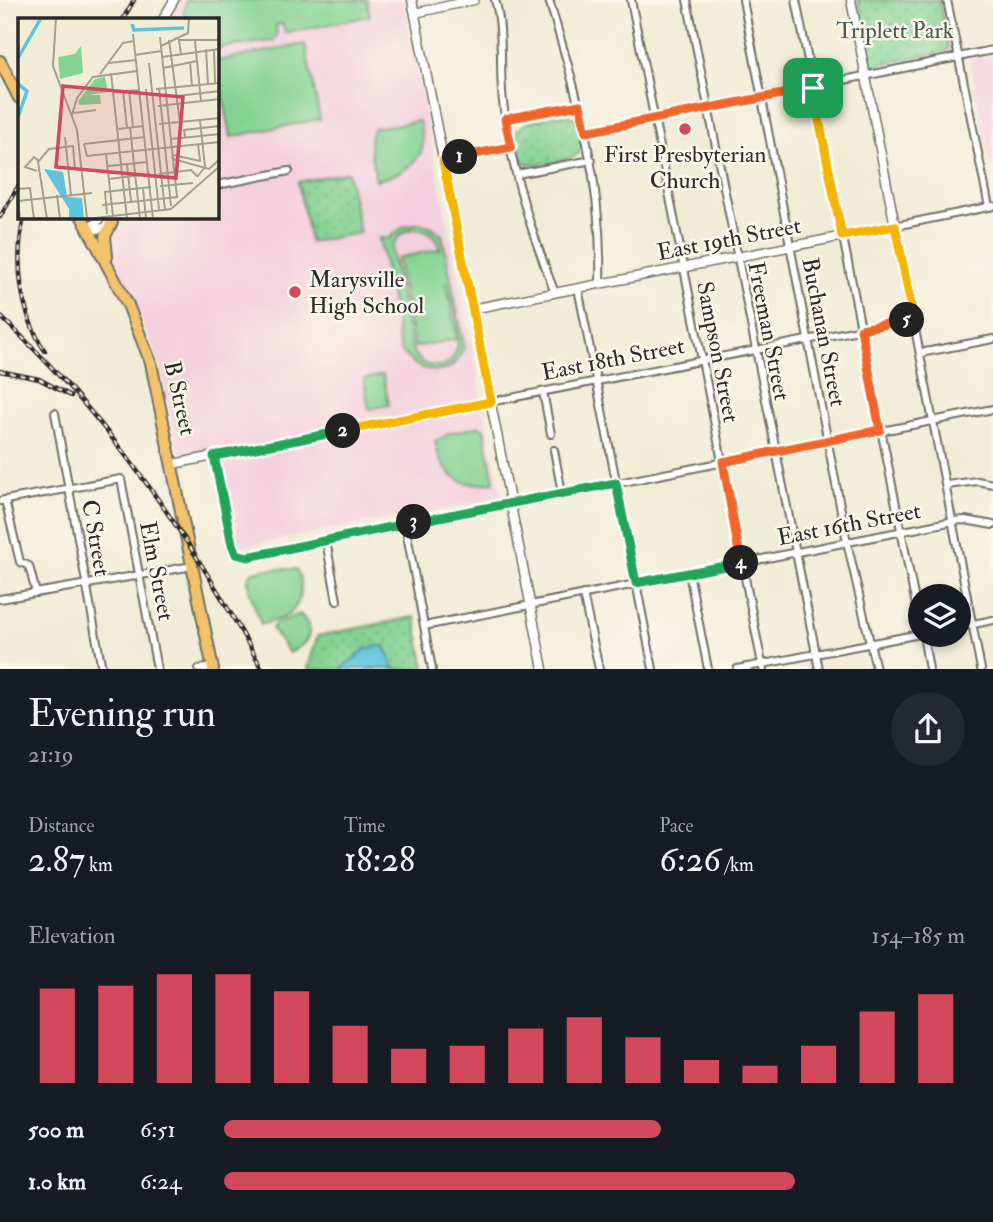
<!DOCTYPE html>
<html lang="en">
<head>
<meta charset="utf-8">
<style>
	body { margin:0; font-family:"IM FELL Double Pica",serif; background:#242831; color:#f1f3f6; height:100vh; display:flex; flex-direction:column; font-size:26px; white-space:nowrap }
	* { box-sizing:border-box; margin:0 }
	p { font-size:23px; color:#9ea1a6 }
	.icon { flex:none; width:38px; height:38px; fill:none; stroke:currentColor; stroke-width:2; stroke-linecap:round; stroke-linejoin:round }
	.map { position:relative; height:669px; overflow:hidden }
	.details { display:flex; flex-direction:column; background:#171b24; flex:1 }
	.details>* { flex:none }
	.buttons { position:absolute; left:908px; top:584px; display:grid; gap:14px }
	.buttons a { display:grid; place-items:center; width:63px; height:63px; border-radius:50%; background:#171b24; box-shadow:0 4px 10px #0003; font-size:35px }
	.pin { position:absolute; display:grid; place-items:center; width:60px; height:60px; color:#fff; margin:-30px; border-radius:14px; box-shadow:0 4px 10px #0006 }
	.km { position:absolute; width:35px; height:35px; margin:-18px; border-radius:50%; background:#222; color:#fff; font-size:19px; line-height:35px; text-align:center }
	.round { display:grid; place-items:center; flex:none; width:74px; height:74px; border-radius:37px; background:#242831 }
	.head { display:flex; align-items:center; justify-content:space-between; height:119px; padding:0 28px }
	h1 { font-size:38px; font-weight:600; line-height:52px }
	.metrics { display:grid; grid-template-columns:repeat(3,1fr); gap:10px; height:119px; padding:7px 28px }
	.metrics div { display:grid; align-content:center }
	.metrics b { font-size:35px; font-weight:600 }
	.metrics small { font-size:19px; font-weight:400 }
	.metrics p { font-size:19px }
	.chart { height:196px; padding:14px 28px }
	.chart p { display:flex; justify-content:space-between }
	.chart svg { width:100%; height:126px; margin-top:7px; stroke:#d1495b; stroke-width:6 }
	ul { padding:0 28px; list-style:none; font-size:23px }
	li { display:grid; grid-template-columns:112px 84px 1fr; align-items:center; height:52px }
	li i { height:18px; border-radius:9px; background:#d1495b }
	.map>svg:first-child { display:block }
</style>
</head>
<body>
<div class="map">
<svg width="993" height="669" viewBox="0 0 993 669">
	<defs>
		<pattern id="park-dots" width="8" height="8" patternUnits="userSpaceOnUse" patternTransform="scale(1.75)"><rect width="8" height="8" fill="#84d292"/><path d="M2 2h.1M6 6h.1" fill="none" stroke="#72b47e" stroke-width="1.8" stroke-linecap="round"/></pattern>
		<pattern id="water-ripples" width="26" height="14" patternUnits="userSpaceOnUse" patternTransform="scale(1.75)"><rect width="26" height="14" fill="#5ec3db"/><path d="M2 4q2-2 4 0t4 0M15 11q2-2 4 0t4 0" fill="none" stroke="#4e9fb2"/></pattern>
	</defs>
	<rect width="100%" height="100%" fill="#fbf7ec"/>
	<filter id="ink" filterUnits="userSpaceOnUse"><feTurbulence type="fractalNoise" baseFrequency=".0143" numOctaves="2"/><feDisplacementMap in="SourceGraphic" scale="14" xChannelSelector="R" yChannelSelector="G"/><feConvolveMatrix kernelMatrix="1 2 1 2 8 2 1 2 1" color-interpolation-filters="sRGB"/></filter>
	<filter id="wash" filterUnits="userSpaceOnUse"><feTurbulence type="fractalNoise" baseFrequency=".00686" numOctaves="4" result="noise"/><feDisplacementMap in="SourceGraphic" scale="28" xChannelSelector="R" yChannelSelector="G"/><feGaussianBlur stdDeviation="1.57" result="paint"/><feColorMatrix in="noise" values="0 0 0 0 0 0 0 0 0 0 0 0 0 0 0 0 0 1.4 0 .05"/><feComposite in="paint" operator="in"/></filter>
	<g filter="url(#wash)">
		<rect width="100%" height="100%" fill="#f1ecd5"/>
		<!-- built -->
		<g fill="#f4cfdd">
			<polygon points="180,0 403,0 502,498 245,546 239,541 221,447 182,454 178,451 164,381 152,345 108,247 112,228 121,217 217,217 217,19 168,19"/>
			<polygon points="993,56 993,181 969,60"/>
		</g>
		<!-- park -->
		<g fill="url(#park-dots)" stroke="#587e5e" stroke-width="2">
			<polygon points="858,0 939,0 949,48 947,51 873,66 871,64"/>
			<path d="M554,116c5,0 12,-2 17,0 11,4 15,25 10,34 -7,12 -46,17 -57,12l-8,-13 1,-19 9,-7z"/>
			<polygon points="348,172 360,233 310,242 298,182"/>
			<polygon points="415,617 425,669 308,669 317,636"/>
		</g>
		<!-- garden -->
		<g fill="#84d292" stroke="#587e5e" stroke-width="2" fill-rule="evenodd">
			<polygon points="186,0 367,0 370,16 285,33 283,24 276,25 277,35 273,41 217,48 217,19 183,19"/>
			<polygon points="305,44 320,119 231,137 217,61"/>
			<path d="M419,121c2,9 5,19 3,28 -5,18 -30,28 -46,31 -2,-15 -11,-39 -2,-52z"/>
			<path d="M419,223l13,4 10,8 22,110c-8,37 -47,30 -63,5 -4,-6 -4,-19 -5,-27 -6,-28 -11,-56 -17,-85l9,1 15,-12zM412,229c14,0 25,5 28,20l-43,9 18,89 42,-8 -11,-58c7,20 28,86 -11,85 -10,0 -17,-6 -22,-14l-20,-95c-2,-14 5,-24 19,-28z"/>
			<polygon points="383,375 389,405 369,409 364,379"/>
			<path d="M480,426l4,3 10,53c-34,8 -53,-8 -59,-41l16,-8z"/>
			<path d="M266,569h30c10,16 5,40 -13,49 -6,3 -14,4 -22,6l-11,-31 -2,-15 4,-6z"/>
			<path d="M300,614c17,18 8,30 -11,39l-17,-24 2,-4z"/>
		</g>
		<!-- water -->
		<polygon fill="url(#water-ripples)" stroke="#447783" stroke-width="2" points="377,646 385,646 394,669 341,669 365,649"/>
	</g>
	<g filter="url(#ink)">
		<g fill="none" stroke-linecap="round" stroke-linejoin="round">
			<defs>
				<g id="minor">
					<path d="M495,0c9,28 4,71 8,102 7,65 28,130 52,191"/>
					<path d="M549,0c29,98 54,181 51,284"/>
					<polyline points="631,0 763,669"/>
					<polyline points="687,0 819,669"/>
					<polyline points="743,0 847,542 876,669"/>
					<polyline points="796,0 920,626"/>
					<polyline points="947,0 989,207"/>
					<polyline points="505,119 580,105"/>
					<polyline points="586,132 993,50"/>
					<polyline points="443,161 511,147"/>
					<polyline points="517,174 592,160"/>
					<polyline points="217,185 289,171"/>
					<polyline points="578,288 653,669"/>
					<polyline points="920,353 993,339"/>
					<polyline points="543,392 551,434"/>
					<polyline points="490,402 914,319"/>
					<polyline points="55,413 102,669"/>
					<polyline points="554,450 562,493"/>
					<polyline points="214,456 233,550 236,554 244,557 993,409"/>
					<polyline points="947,485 977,481 993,484"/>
					<polyline points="5,500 20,562 29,566 36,593"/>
					<polyline points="0,501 121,479 157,669"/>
					<polyline points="405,524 432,669"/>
					<polyline points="326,541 337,601"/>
					<polyline points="689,573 708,669"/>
					<polyline points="583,594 599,669"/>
					<polyline points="0,599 193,566"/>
					<polyline points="424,626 954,521 965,520 993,525"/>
					<polyline points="959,627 993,620"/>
					<polyline points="923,635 929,669"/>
					<polyline points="199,669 213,667"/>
					<polyline points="737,669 920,634"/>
					<polyline points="981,669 895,226 993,206"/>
				</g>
				<g id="tertiary">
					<polyline points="412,0 543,669"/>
					<polyline points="415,13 474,0"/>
					<polyline points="163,19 174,0"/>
					<polyline points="89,230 104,228 115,217"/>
					<polyline points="89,230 101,217"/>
					<polyline points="472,309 895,226 851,0"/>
					<polyline points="173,464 490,402"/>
				</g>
				<g id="trunk">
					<polyline points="0,61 19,98"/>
					<polyline points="82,217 128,305 151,363 213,669"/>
					<polyline points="107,257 105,236 112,222"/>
				</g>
			</defs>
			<!-- minor casing -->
			<use href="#minor" stroke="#706f66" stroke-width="10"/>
			<!-- tertiary casing -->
			<use href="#tertiary" stroke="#706f66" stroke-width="11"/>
			<!-- trunk casing -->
			<use href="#trunk" stroke="#706f66" stroke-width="14"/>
			<!-- minor -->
			<use href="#minor" stroke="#fff" stroke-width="6"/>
			<!-- tertiary -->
			<use href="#tertiary" stroke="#fff" stroke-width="8"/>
			<!-- trunk -->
			<use href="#trunk" stroke="#f2c26a" stroke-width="10"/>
			<defs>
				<g id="rail">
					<polyline points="123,19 134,0"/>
					<polyline points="0,217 19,185"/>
					<path d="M24,217c-10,44 -4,96 21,134"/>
					<path d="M0,316c107,99 193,225 262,353"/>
					<polyline points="0,371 39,379 71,396"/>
				</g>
			</defs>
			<!-- rail casing -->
			<use href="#rail" stroke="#2b2b2b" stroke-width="4.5"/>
			<!-- rail -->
			<use href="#rail" stroke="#fbf7ec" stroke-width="2" stroke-dasharray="5" stroke-linecap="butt"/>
		</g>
	</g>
	<g fill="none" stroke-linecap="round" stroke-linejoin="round" filter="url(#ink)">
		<defs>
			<polyline id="split-1" points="460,157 511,147 505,119 580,105 586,132 813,88"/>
			<polyline id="split-2" points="343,431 491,402 443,161 460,157"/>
			<polyline id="split-3" points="343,431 214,456 232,544 236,554 248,557 414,522"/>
			<polyline id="split-4" points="414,522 616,483 636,583 741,563"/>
			<polyline id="split-5" points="741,563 723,462 880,430 861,329 907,320"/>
			<polyline id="split-6" points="813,88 842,236 895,226 914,319 907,320"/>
		</defs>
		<!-- split-1 casing -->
		<use href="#split-1" stroke="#fff" stroke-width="14"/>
		<!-- split-2 casing -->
		<use href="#split-2" stroke="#fff" stroke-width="14"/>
		<!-- split-3 casing -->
		<use href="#split-3" stroke="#fff" stroke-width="14"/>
		<!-- split-4 casing -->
		<use href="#split-4" stroke="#fff" stroke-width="14"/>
		<!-- split-5 casing -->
		<use href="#split-5" stroke="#fff" stroke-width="14"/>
		<!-- split-6 casing -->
		<use href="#split-6" stroke="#fff" stroke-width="14"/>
		<!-- split-1 -->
		<use href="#split-1" stroke="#f0652b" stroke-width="9"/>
		<!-- split-2 -->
		<use href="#split-2" stroke="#f5b400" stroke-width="9"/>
		<!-- split-3 -->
		<use href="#split-3" stroke="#22a559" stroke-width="9"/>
		<!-- split-4 -->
		<use href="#split-4" stroke="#22a559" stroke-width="9"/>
		<!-- split-5 -->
		<use href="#split-5" stroke="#f0652b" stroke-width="9"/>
		<!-- split-6 -->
		<use href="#split-6" stroke="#f5b400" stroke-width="9"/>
	</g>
	<!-- markers -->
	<g fill="#d1495b" stroke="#fbf7ec" stroke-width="2.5">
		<circle cx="685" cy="129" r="7"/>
		<circle cx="295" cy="292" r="7"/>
	</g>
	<g text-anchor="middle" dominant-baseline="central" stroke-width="5" stroke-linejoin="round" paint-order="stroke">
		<!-- park labels -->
		<g font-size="23" fill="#465d4a" stroke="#fbf7ec">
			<text x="895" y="30">Triplett Park</text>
		</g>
		<!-- poi labels -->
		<g font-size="23" fill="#2b2b2b" stroke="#fbf7ec">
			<text x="685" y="154">First Presbyterian<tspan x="685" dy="26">Church</tspan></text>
			<text x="309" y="279" text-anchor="start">Marysville<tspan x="309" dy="26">High School</tspan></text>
		</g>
		<!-- street labels -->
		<g font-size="23" fill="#2b2b2b" stroke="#fbf7ec">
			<text transform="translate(729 239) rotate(-11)">East 19th Street</text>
			<text transform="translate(769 331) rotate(79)">Freeman Street</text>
			<text transform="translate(824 332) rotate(79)">Buchanan Street</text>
			<text transform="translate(718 352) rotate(79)">Sampson Street</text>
			<text transform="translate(613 359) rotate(-11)">East 18th Street</text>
			<text transform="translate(180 398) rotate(77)">B Street</text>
			<text transform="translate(849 524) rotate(-11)">East 16th Street</text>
			<text transform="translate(96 538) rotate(80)">C Street</text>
			<text transform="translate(157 571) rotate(79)">Elm Street</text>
		</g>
	</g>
	<!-- overview -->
	<g transform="translate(18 18)">
		<rect width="201" height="201" fill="#f1ecd5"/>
		<path d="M63,28l2,27 -23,6 -2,-22 17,-3z" fill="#84d292"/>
		<path d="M87,59l3,15 -20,3h12l1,9 -22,1 -1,-4 17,-22z" fill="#84d292"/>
		<path d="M26,151l19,3 4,25 15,1 2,21h-15v-10z" fill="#5ec3db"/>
		<path fill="none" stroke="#5ec3db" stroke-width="3.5" d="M114,6l2,6 50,-2M0,40l23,-40M0,66l9,7 -9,26"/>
		<path fill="none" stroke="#a29f91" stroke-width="2" d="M38,0l-3,48 24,64 10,89M115,16l20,185M151,22l11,82M177,23l6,60M143,28l27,-13 1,-15M188,31l2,35M196,31l1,34M117,37l26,-4M163,37l-2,-15h41M144,39l58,-8M172,44l2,24M91,45l27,-3M131,45l16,147M145,50l34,-7M93,55l16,146M82,56l23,-31 11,-2M141,70l12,118M128,71l13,121M138,71l64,-6M111,72l4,37M105,73l4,37M95,74l27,-2M159,78l43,-5M140,88l62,-7M56,95l22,-3M54,97l5,-17 16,-21 44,-6M141,106l61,-6M112,109l10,92M99,111l27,-3M47,119l6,58M167,119l-1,-7 36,-4M153,121l49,-5M66,126l3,12 133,-14M66,126l61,-7M88,136l7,62M155,137l27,6 -2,-17M155,141l36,10 11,-10M109,146l4,38M90,148l39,-4M19,153l-12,-4 9,-10 5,4M141,156l32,-4 6,6M179,159l8,-10 -5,-47M91,161l41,-5M142,168l33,-3M125,170l3,31M0,171l12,-1 4,31M39,177l3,24M0,180l2,21M0,183l74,-8M84,187l75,-8 -17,-160M89,196l-2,-22 46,-5M29,201l-9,-57 11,-13 24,-3 2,24M69,201l84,-10 49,-43"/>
		<path fill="#d1495b" fill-opacity="0.15" stroke="#d1495b" stroke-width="3.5" d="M45,68l120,11 -7,81 -120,-11z"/>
		<rect width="201" height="201" fill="none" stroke="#2b2b2b" stroke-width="3.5"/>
	</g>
</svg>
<div class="buttons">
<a><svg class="icon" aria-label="layers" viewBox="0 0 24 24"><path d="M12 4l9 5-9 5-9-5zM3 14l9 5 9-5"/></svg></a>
</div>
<div class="pin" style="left:813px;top:88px;background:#1e9e55"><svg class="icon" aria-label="arrive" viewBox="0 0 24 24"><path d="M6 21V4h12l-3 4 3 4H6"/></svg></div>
<b class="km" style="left:460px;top:157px">1</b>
<b class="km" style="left:343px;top:431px">2</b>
<b class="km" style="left:414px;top:522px">3</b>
<b class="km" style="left:741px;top:563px">4</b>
<b class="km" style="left:907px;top:320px">5</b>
</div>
<section class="details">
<div class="head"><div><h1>Evening run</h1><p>21:19</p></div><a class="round"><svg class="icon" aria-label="share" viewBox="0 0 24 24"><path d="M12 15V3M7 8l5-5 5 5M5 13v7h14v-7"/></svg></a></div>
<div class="metrics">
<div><p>Distance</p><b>2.87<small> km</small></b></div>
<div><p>Time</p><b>18:28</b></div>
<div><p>Pace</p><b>6:26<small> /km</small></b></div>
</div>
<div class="chart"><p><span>Elevation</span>154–185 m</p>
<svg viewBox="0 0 160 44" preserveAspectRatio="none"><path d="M5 44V11M15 44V10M25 44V6M35 44V6M45 44V12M55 44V24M65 44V32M75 44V31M85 44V25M95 44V21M105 44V28M115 44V36M125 44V38M135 44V31M145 44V19M155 44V13"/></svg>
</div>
<ul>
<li><b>500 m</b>6:51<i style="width:59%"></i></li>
<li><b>1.0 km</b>6:24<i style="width:77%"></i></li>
</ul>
</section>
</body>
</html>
